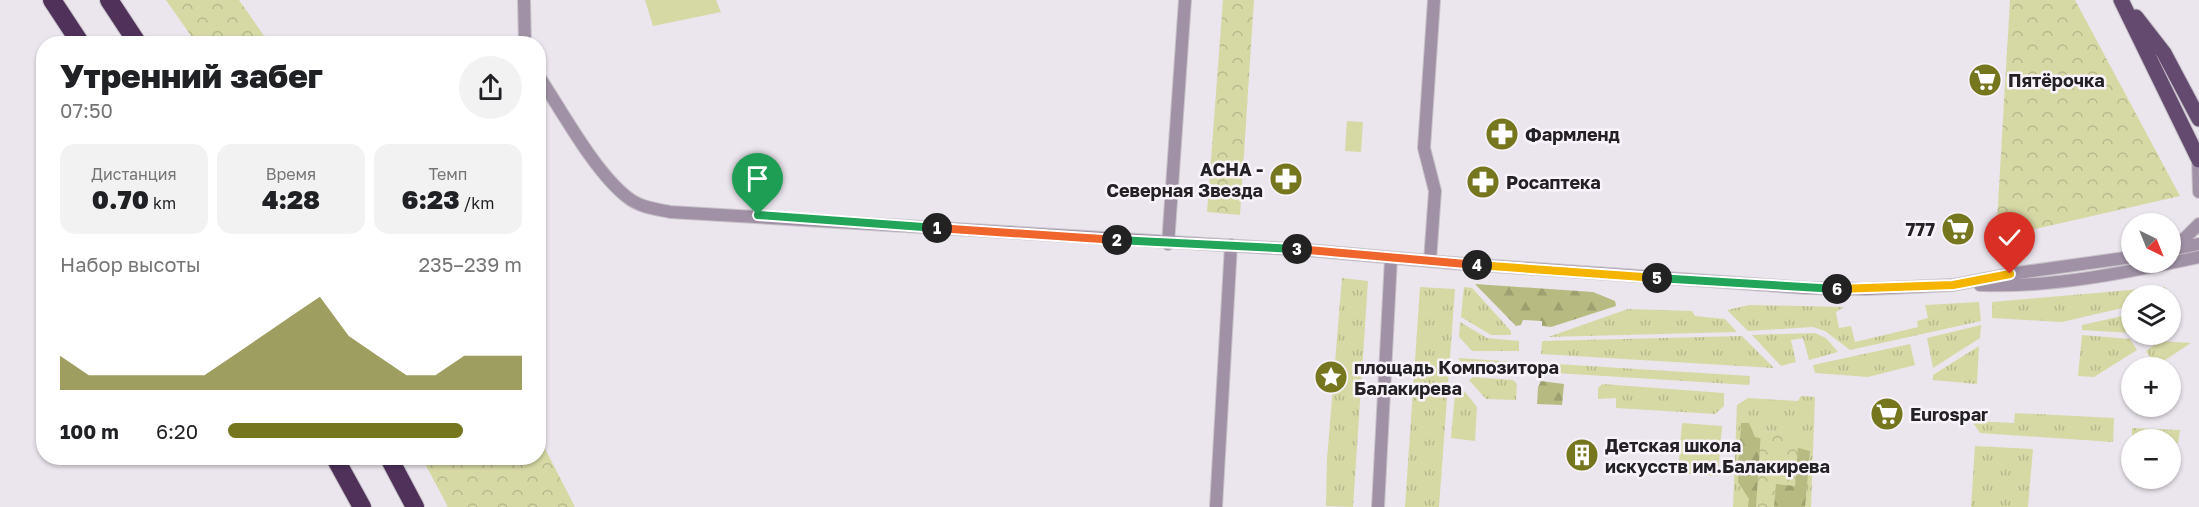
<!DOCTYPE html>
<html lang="ru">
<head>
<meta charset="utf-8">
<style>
	body { margin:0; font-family:"Golos Text",sans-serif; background:#f2f2f2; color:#202124; height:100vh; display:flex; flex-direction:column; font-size:22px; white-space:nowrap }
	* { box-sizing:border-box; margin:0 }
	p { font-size:20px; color:#757577 }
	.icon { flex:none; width:33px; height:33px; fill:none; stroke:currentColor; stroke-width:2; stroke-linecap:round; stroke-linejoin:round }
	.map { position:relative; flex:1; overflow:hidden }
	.sheet { position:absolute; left:36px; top:36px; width:510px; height:429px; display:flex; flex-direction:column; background:#fff; border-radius:24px; box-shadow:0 2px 4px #0004 }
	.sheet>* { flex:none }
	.needle { width:39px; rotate:137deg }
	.controls { position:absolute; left:2121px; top:213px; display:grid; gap:12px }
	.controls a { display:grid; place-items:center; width:60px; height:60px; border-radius:50%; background:#fff; box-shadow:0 2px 4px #0004; font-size:30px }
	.pin { position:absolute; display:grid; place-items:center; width:51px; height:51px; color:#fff; margin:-62px -26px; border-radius:50% 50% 50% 0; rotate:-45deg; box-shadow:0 0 6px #0007 }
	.pin .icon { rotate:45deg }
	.km { position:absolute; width:30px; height:30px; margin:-15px; border-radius:50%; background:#222; color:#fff; font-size:16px; line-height:30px; text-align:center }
	.round { display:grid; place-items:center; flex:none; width:63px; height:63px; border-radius:32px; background:#f2f2f2 }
	.head { display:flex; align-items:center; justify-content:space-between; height:102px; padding:0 24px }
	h1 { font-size:33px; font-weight:800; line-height:45px }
	.stats { display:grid; grid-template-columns:repeat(3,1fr); gap:9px; height:102px; padding:6px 24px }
	.stats div { display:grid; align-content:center; border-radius:15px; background:#f2f2f2; text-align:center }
	.stats b { font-size:26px; font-weight:800 }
	.stats small { font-size:16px; font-weight:400 }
	.stats p { font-size:16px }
	.chart { height:168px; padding:12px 24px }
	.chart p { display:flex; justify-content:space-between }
	.chart svg { width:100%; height:108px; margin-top:6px; fill:#75761d; opacity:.7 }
	ul { padding:0 24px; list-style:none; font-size:20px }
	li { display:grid; grid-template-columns:96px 72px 1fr; align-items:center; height:45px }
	li i { height:15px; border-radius:8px; background:#75761d }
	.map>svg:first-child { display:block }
</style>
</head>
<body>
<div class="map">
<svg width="2199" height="507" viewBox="0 0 2199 507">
	<defs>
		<pattern id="grass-tufts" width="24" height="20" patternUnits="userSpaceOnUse" patternTransform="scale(1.5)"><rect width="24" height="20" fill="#d7d9a5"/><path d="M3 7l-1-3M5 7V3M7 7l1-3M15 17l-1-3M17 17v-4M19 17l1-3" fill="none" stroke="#b8ba8e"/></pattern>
		<pattern id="forest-firs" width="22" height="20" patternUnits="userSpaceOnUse" patternTransform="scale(1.5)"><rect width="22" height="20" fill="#b8bb81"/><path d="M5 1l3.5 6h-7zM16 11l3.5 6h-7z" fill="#9ea06f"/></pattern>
		<pattern id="park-crowns" width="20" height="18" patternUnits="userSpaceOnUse" patternTransform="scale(1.5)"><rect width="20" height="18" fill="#d7d9a5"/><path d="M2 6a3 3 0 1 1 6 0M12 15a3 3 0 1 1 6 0" fill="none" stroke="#b8ba8e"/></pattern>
	</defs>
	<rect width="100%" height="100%" fill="#ebe5ed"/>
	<!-- grass -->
	<g fill="url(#grass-tufts)">
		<polygon points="1342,278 1368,281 1353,507 1326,506 1327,459"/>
		<polygon points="1420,287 1455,289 1439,507 1405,507"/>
		<polygon points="1464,287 1472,288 1511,331 1511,335 1491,335 1461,317"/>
		<polygon points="2165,287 2168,295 2132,296 2131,306 2062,322 1992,318 1992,302"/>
		<polygon points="1979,302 1981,321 1850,350 1825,331 1813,327 1748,331 1727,310 1749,305 1844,307 1836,312 1839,328 1851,326 1855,342 1918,327 1917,321 1928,318 1925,305"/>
		<polygon points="1628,309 1692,311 1695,316 1725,319 1737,332 1548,337"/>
		<polygon points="2131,314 2131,333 2082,330 2082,325"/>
		<polygon points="1460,322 1487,338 1519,341 1519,351 1472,351 1459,337"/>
		<polygon points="1981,325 1980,338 1933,368 1927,338"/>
		<polygon points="1815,333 1826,338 1838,352 1809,360 1803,338 1791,340 1796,362 1781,366 1752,335"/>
		<polygon points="2082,335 2130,339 2137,350 2094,377 2078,376"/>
		<polygon points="1742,336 1774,368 1541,354 1542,341"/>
		<polygon points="2160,341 2191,343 2156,366 2146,351"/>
		<polygon points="1910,344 1915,365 1868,377 1815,373 1813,365"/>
		<polygon points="1979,346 1977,384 1933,380 1933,375"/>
		<polygon points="1458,358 1517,362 1517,372 1467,369"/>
		<polygon points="1540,363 1750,376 1749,385 1540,372"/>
		<polygon points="1473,377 1513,380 1517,384 1516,400 1486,399 1469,380"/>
		<polygon points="1602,384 1724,393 1724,406 1715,414 1616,408 1616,398 1598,399 1598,388"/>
		<polygon points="1461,387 1477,407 1475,441 1451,438 1455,393"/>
		<polygon points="1801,396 1815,397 1811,507 1774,507 1799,434 1762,431 1756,507 1733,507 1737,405 1748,398 1798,401"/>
		<polygon points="2015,413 2114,418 2113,442 1980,433 1972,421 2014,423"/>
		<polygon points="2132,428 2180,430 2178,443 2171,443 2170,440 2132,439"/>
		<polygon points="1975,446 2033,449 2028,507 1971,507"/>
	</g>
	<!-- forest -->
	<g fill="url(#forest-firs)">
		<polygon points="1475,284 1593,292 1615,301 1616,306 1551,327 1542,326 1542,321 1523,320 1521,325 1516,326"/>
		<polygon points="1541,381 1564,384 1562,405 1537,404 1538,387"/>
		<polygon points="1741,423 1749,423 1755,437 1810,451 1805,507 1748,507 1749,499 1738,482"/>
	</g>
	<!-- park -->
	<g fill="url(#park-crowns)">
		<polygon points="166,0 239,0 269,43 196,43"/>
		<polygon points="1223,0 1254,0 1240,215 1207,212"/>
		<polygon points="2010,0 2075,0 2180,196 1996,238"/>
		<polygon points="1761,431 1799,433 1795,486 1776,484 1774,507 1756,507"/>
		<polygon points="539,437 575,507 448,507 422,458 538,458"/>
	</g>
	<!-- pitch -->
	<g fill="#d7d9a5">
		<polygon points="645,0 716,0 721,12 653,26"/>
		<polygon points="1347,121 1363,122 1361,152 1345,151"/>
		<polygon points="1682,423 1722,426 1718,476 1678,473"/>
	</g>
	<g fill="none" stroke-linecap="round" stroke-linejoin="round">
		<defs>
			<g id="minor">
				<polyline points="524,0 525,44"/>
				<path d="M538,75c24,36 56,96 89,122 12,10 28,12 43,15l637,38 145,13 355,25 59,1 87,-4 57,-11 122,-17"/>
				<polyline points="2198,158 2199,192"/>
				<polyline points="1168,244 1185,0"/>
				<polyline points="2170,246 2183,240 2199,224"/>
				<polyline points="2174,249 2199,244"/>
				<polyline points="1430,261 1435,191 1424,148 1434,0"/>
				<path d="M1980,285c73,3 148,-13 219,-28"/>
				<polyline points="1216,507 1231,245"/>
				<polyline points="1378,507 1391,258"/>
			</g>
			<g id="major">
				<polyline points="2121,0 2199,160"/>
				<polyline points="2136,17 2164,53 2199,119"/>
			</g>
			<g id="highway">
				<polyline points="52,0 81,44"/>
				<polyline points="109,0 138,44"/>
				<polyline points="335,458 362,507"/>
				<polyline points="389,458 415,507"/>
			</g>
		</defs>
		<!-- minor casing -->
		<use href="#minor" stroke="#c7c2c9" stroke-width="14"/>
		<!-- major casing -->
		<use href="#major" stroke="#c7c2c9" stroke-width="17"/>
		<!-- highway casing -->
		<use href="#highway" stroke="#c7c2c9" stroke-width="20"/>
		<!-- minor -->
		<use href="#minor" stroke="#a091a6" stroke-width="12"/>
		<!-- major -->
		<use href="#major" stroke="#644a6e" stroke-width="15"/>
		<!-- highway -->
		<use href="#highway" stroke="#4f315a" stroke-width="18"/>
	</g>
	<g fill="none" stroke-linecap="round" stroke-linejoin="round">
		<defs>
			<polyline id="split-1" points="758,215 937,228"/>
			<polyline id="split-2" points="937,228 1117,240"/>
			<polyline id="split-3" points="1117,240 1297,249"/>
			<polyline id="split-4" points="1297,249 1477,265"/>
			<polyline id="split-5" points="1477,265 1657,278"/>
			<polyline id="split-6" points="1657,278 1837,289"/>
			<polyline id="split-7" points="1837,289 1953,285 2010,274"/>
		</defs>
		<!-- split-1 casing -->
		<use href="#split-1" stroke="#fff" stroke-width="12"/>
		<!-- split-2 casing -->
		<use href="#split-2" stroke="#fff" stroke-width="12"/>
		<!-- split-3 casing -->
		<use href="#split-3" stroke="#fff" stroke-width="12"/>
		<!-- split-4 casing -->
		<use href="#split-4" stroke="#fff" stroke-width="12"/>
		<!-- split-5 casing -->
		<use href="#split-5" stroke="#fff" stroke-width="12"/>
		<!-- split-6 casing -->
		<use href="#split-6" stroke="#fff" stroke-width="12"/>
		<!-- split-7 casing -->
		<use href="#split-7" stroke="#fff" stroke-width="12"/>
		<!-- split-1 -->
		<use href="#split-1" stroke="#22a559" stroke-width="8"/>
		<!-- split-2 -->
		<use href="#split-2" stroke="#f0652b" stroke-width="8"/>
		<!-- split-3 -->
		<use href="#split-3" stroke="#22a559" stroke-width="8"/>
		<!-- split-4 -->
		<use href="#split-4" stroke="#f0652b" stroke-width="8"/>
		<!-- split-5 -->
		<use href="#split-5" stroke="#f5b400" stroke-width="8"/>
		<!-- split-6 -->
		<use href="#split-6" stroke="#22a559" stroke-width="8"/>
		<!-- split-7 -->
		<use href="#split-7" stroke="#f5b400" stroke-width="8"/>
	</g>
	<!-- icons -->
	<defs>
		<symbol id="supermarket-disc" viewBox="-11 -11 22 22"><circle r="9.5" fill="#75761d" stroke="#f8f3fa"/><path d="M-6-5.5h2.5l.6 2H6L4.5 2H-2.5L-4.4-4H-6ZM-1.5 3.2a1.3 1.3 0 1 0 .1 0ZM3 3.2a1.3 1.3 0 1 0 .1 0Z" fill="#fff"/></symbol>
		<symbol id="pharmacy-disc" viewBox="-11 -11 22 22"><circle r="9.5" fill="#75761d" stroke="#f8f3fa"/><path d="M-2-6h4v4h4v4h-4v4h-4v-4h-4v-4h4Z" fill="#fff"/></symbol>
		<symbol id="sight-disc" viewBox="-11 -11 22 22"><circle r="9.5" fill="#75761d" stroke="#f8f3fa"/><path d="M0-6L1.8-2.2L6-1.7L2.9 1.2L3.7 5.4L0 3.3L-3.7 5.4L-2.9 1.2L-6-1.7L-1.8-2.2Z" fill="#fff"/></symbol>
		<symbol id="building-disc" viewBox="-11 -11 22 22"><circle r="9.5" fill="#75761d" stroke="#f8f3fa"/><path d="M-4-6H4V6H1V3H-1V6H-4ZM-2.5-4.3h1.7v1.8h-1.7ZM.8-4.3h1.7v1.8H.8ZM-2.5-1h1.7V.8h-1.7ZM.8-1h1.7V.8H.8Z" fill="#fff"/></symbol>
	</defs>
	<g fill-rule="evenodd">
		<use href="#supermarket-disc" x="1966" y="61" width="38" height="38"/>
		<use href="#pharmacy-disc" x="1483" y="115" width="38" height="38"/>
		<use href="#pharmacy-disc" x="1267" y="160" width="38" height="38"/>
		<use href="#pharmacy-disc" x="1464" y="163" width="38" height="38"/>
		<use href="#supermarket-disc" x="1939" y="210" width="38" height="38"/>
		<use href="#sight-disc" x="1312" y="358" width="38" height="38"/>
		<use href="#supermarket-disc" x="1868" y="395" width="38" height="38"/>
		<use href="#building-disc" x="1563" y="436" width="38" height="38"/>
	</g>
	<g text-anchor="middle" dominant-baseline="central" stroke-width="5" stroke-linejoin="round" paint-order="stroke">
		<!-- poi labels -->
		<g font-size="18" font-weight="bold" fill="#232124" stroke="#f8f3fa" text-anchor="start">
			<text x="2008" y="80">Пятёрочка</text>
			<text x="1525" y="134">Фармленд</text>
			<text x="1263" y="169" text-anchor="end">АСНА -<tspan x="1263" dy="21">Северная Звезда</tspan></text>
			<text x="1506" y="182">Росаптека</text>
			<text x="1935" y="229" text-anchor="end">777</text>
			<text x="1354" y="367">площадь Композитора<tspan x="1354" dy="21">Балакирева</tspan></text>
			<text x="1910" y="414">Eurospar</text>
			<text x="1605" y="445">Детская школа<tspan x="1605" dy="21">искусств им.Балакирева</tspan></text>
		</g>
	</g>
</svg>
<div class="controls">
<a><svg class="needle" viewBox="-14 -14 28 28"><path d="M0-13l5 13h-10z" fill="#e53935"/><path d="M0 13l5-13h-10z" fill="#757577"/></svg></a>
<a><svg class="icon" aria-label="layers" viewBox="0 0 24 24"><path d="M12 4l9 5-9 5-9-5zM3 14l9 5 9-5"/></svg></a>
<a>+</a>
<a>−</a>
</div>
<div class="pin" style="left:758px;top:215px;background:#1e9e55"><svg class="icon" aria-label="arrive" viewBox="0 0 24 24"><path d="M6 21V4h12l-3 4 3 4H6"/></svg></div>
<div class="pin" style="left:2010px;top:274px;background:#d93025"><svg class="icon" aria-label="check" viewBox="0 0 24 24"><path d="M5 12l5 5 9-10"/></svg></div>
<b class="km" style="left:937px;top:228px">1</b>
<b class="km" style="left:1117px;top:240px">2</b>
<b class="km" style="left:1297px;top:249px">3</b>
<b class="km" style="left:1477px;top:265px">4</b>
<b class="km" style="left:1657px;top:278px">5</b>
<b class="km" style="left:1837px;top:289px">6</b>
<section class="sheet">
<div class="head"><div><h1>Утренний забег</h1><p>07:50</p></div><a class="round"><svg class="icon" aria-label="share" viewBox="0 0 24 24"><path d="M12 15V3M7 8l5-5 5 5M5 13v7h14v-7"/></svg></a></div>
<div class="stats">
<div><p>Дистанция</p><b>0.70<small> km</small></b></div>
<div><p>Время</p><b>4:28</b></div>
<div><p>Темп</p><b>6:23<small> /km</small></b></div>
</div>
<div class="chart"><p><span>Набор высоты</span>235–239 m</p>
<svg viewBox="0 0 160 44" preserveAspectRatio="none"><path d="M0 44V30L10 38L20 38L30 38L40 38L50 38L60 30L70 22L80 14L90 6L100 22L110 30L120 38L130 38L140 30L150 30L160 30V44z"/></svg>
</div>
<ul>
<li><b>100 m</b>6:20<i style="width:80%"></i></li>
</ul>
</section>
</div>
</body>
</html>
